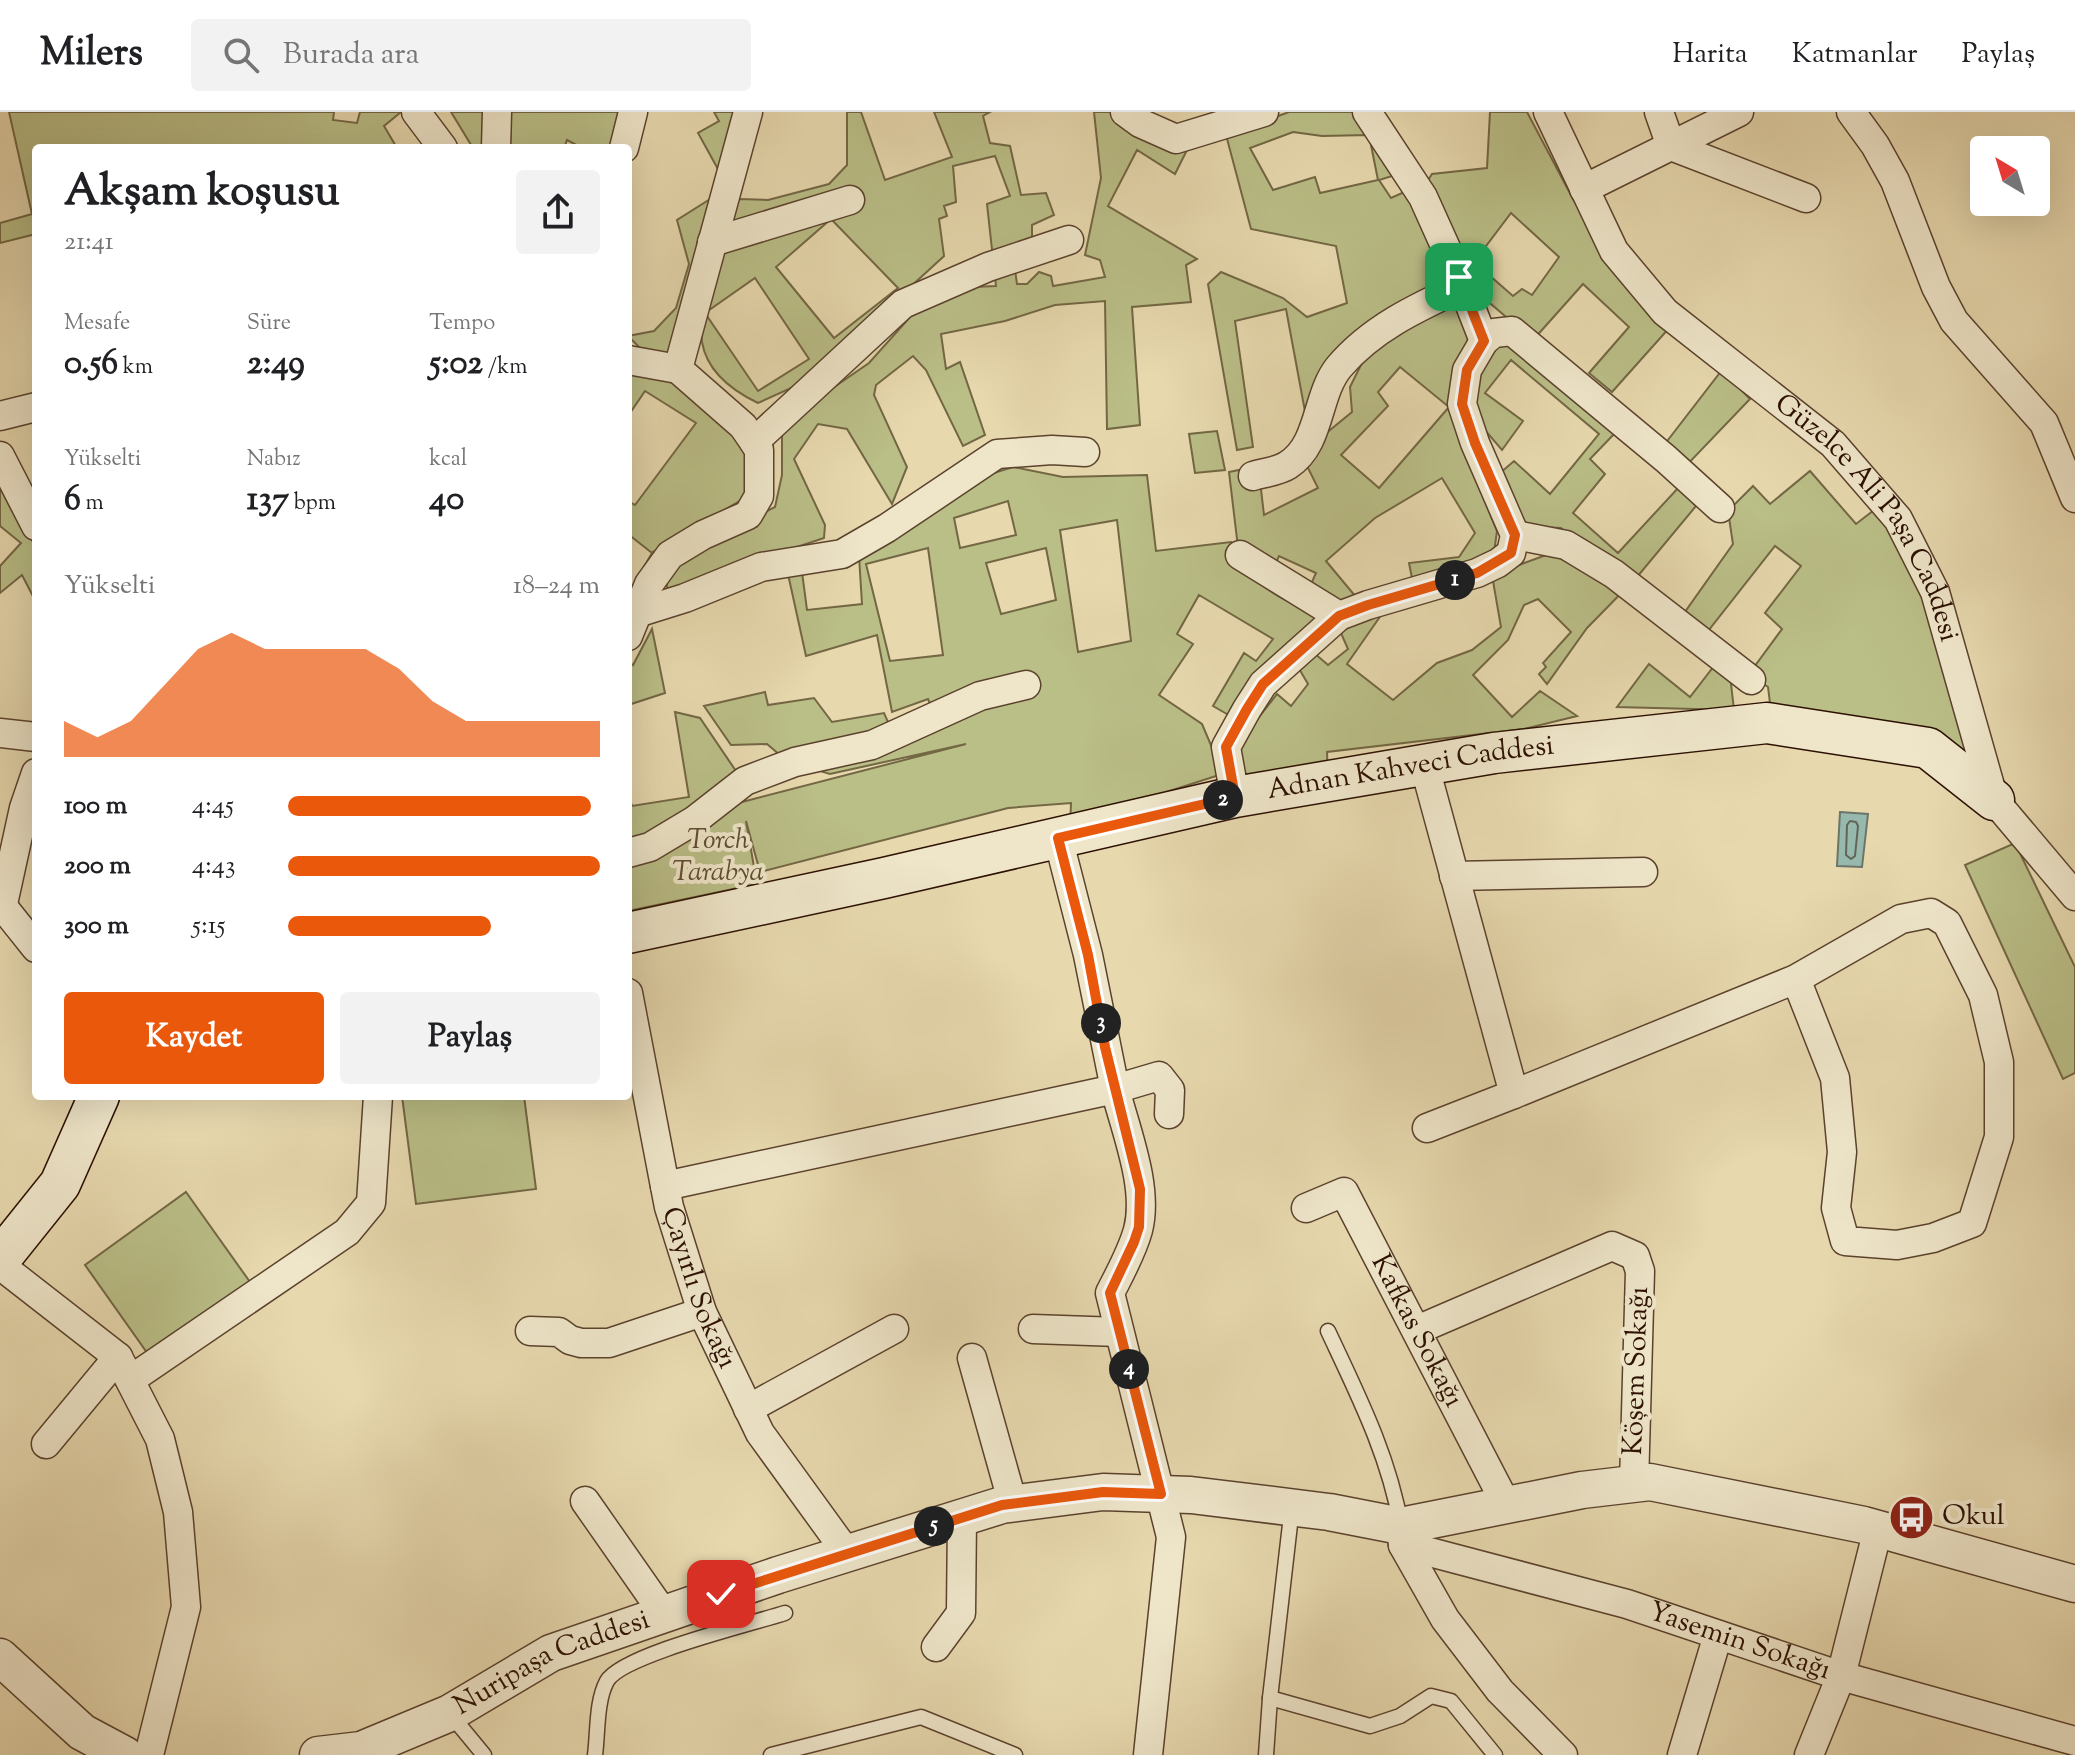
<!DOCTYPE html>
<html lang="tr">
<head>
<meta charset="utf-8">
<style>
	body { margin:0; font-family:"Sorts Mill Goudy",serif; background:#f2f2f2; color:#202124; height:100vh; display:flex; flex-direction:column; font-size:30px; white-space:nowrap }
	* { box-sizing:border-box; margin:0 }
	p { font-size:26px; color:#757577 }
	.icon { flex:none; width:44px; height:44px; fill:none; stroke:currentColor; stroke-width:2; stroke-linecap:round; stroke-linejoin:round }
	.map { position:relative; flex:1; overflow:hidden }
	.side { position:absolute; left:32px; top:32px; width:600px; height:956px; display:flex; flex-direction:column; background:#fff; border-radius:8px; box-shadow:0 8px 32px #0002 }
	.side>* { flex:none }
	.needle { width:52px; rotate:322deg }
	.fabs { position:absolute; left:1970px; top:24px; display:grid; gap:16px }
	.fabs a { display:grid; place-items:center; width:80px; height:80px; border-radius:8px; background:#fff; box-shadow:0 8px 32px #0002; font-size:40px }
	.pin { position:absolute; display:grid; place-items:center; width:68px; height:68px; color:#fff; margin:-34px; border-radius:16px; box-shadow:0 4px 12px #0006 }
	.km { position:absolute; width:40px; height:40px; margin:-20px; border-radius:50%; background:#222; color:#fff; font-size:22px; line-height:40px; text-align:center }
	.round { display:grid; place-items:center; flex:none; width:84px; height:84px; border-radius:8px; background:#f2f2f2 }
	.overview { display:flex; align-items:center; justify-content:space-between; height:136px; padding:0 32px }
	h1 { font-size:44px; font-weight:700; line-height:60px }
	.figures { display:grid; grid-template-columns:repeat(3,1fr); gap:12px; height:136px; padding:8px 32px }
	.figures div { display:grid; align-content:center }
	.figures b { font-size:34px; font-weight:700 }
	.figures small { font-size:22px; font-weight:400 }
	.figures p { font-size:22px }
	.chart { height:224px; padding:16px 32px }
	.chart p { display:flex; justify-content:space-between }
	.chart svg { width:100%; height:144px; margin-top:8px; fill:#ea580c; opacity:.7 }
	.action { display:flex; gap:16px; margin-top:auto; padding:16px 32px }
	.action a { flex:1; height:92px; border-radius:8px; background:#ea580c; color:#fff; font-size:32px; font-weight:700; line-height:92px; text-align:center }
	.action a+a { background:#f2f2f2; color:#202124 }
	ul { padding:0 32px; list-style:none; font-size:26px }
	li { display:grid; grid-template-columns:128px 96px 1fr; align-items:center; height:60px }
	li i { height:20px; border-radius:10px; background:#ea580c }
	header { display:flex; align-items:center; gap:48px; box-sizing:border-box; height:112px; padding:0 40px; background:#fff; border-bottom:2px solid #e0e0e0 }
	header strong { font-size:38px }
	nav { display:flex; gap:44px; margin-inline-start:auto; font-size:28px }
	.search { width:560px; height:72px; background:#f2f2f2; display:flex; align-items:center; gap:20px; box-sizing:border-box; padding:0 28px; border-radius:8px; color:#757577; font-size:30px }
	.map>svg:first-child { display:block }
</style>
</head>
<body>
<header>
<strong>Milers</strong>
<div class="search"><svg class="icon" aria-label="search" viewBox="0 0 24 24"><circle cx="10" cy="10" r="6"/><path d="M15 15l6 6"/></svg>Burada ara</div>
<nav><a>Harita</a><a>Katmanlar</a><a>Paylaş</a></nav>
</header>
<div class="map">
<svg width="2075" height="1643" viewBox="0 0 2075 1643">
	<rect width="100%" height="100%" fill="#e7d8ae"/>
	<filter id="stains"><feTurbulence type="fractalNoise" baseFrequency=".0025" numOctaves="4"/><feColorMatrix values="0 0 0 0 .2 0 0 0 0 .09 0 0 0 0 .02 0 0 0 .5 -.17"/></filter>
	<radialGradient id="worn" r=".72"><stop offset=".6" stop-color="#630" stop-opacity="0"/><stop offset="1" stop-color="#630" stop-opacity=".3"/></radialGradient>
	<!-- green -->
	<g fill="#babe87" stroke="#736744" stroke-width="2" fill-rule="evenodd">
		<polygon points="9,0 334,0 333,8 357,11 360,0 401,0 384,14 397,36 36,36 36,122 0,131 0,111 32,102"/>
		<polygon points="451,0 490,0 490,36 473,36"/>
		<polygon points="502,0 630,0 624,36 582,36 567,28 564,36 504,36"/>
		<polygon points="714,0 746,0 677,246 645,241 628,224 654,219 676,196 689,152 677,108 715,84 719,59 698,21 719,9"/>
		<path d="M847,0h14l24,68 67,-23 -18,-45h56l-7,4 7,27 20,3 11,49 25,-2 8,22 -22,10v30l-17,15 2,14h10l12,-12 12,4 2,10 52,-9 -5,-17 -15,-5 16,-77 -7,-66h35l61,32 -15,30 -38,-24 -29,56 89,53 -11,6 5,37 -59,5 8,118 -33,4 -2,-128 -50,4 -50,16 -64,13 5,35 14,-7 25,73 -22,11 -37,-76 -13,-14 -37,29 -2,10 33,72 -15,37 -45,-75 -29,-5 -24,35 31,66 -1,13 -156,52 -3,-12 23,-26 87,-45 7,-32v-52l87,-60 42,-47 61,-29 24,-1 -9,-82 23,-8 -15,-40 -42,10 3,36 -12,4 3,10 -8,3 5,37 -135,124 -51,23c-25,-12 -51,-31 -56,-61 -4,-29 27,-112 36,-143l30,1 61,-16 18,-19zM831,107l67,69 -64,50 -58,-71zM755,166l54,81 -51,32 -53,-78z"/>
		<path d="M1289,0h68l48,60 -26,8 12,18 20,-9 24,47 3,42 -84,74 -45,81 -23,-124 -51,12 18,126 -16,3 -29,-166 13,-12 62,26 24,19 40,-14 -11,-57 -85,-17 -25,-94zM1293,20l29,4 47,-1 9,45 -58,13 -5,-16 -42,13 -23,-42z"/>
		<path d="M1490,0h37l47,89 97,125 -59,66 -23,-19 40,-46 -46,-43 -50,56 -49,-42 -63,-107 11,-17 55,-6zM1511,101l48,44 -27,38 -10,-6 -9,7 -39,-34z"/>
		<path d="M1439,191l22,5 9,19 -5,28 -3,91 35,85 -4,29 -81,18 -3,-15 50,-6 16,-24 -33,-55 -67,40 -49,43 30,36 -8,8 -41,-12 9,-20 -37,-17 -10,22 -18,-9 -14,-30 -8,-67 10,-2 6,13 15,-2 4,34 54,-27 -14,-28 20,-25 28,-23 -2,-25 17,-34zM1400,255l49,40 -70,81 -38,-33 47,-49 -10,-14z"/>
		<path d="M1505,227l111,93 -26,27 15,15 -32,39 45,40 61,-66 17,19 -59,71 -50,51 -40,56 -8,-10 7,-7 -3,-4 28,-31 -33,-33 -14,6 -16,35 -35,35 39,42 28,-26 37,25 -53,13 -197,23 1,23 -43,10 -63,-11 -74,24 -78,30 1,-25 -63,5 -248,64 -14,-51 11,63 -129,27v-50l28,-6 86,-53 224,-58 -136,30 -43,-13 -20,-17 -36,1 -27,-39 61,-14 3,13 46,-7 18,24 52,-9 8,18 11,10 38,-12 -13,-30 -36,13 -15,-77 -71,21 -18,-82 14,-2 5,38 55,-6 -3,-48 125,-80 29,-9 50,10 84,-2 9,76 75,-9c24,47 43,53 88,74l-63,105 21,-27 14,12 17,-22 -10,-17 15,-15 15,13 20,-16 -8,-18 44,-20 -37,53 46,36 44,-37 35,-13 29,-23 -8,-46 26,-16 27,-10 46,4 -31,-31 -47,-2 -14,-53 14,-12 36,33 49,-60 -88,-74 -26,33 38,28 -21,29 -25,-29 -1,-39 4,-22zM1008,389l8,34 -56,13 -6,-30zM1117,408l14,121 -53,11 -18,-122zM928,436l15,107 -53,6 -24,-97zM1046,436l10,52 -55,14 -15,-51zM1199,483l74,44 -17,22 -12,-8 -31,53 19,11 -19,33 -11,-26 -43,-29 34,-51 -16,-10z"/>
		<polygon points="628,239 745,305 755,380 653,440 661,444 628,513 628,482 652,441 628,422 628,389 635,393 696,311 645,279 628,304"/>
		<polygon points="1722,258 1750,287 1684,356 1661,337"/>
		<polygon points="1217,319 1225,358 1195,361 1189,322"/>
		<polygon points="1810,359 1856,412 1878,395 1914,456 1977,652 1771,599 1768,575 1749,562 1782,517 1765,501 1801,454 1775,434 1701,528 1680,507 1733,432 1728,399 1753,374 1770,392"/>
		<polygon points="0,365 36,436 36,490 22,463 0,481 0,454 21,431 0,414"/>
		<polygon points="652,517 665,581 628,593 628,550 633,553"/>
		<polygon points="1649,552 1690,585 1714,554 1730,563 1734,598 1617,595"/>
		<polygon points="675,600 700,606 738,662 639,732 628,732 628,682 632,694 689,685"/>
		<polygon points="2015,731 2075,855 2075,961 2063,967 1965,753"/>
		<polygon points="402,984 524,984 536,1077 416,1092"/>
		<polygon points="186,1080 250,1170 148,1242 85,1153"/>
	</g>
	<!-- water -->
	<polygon fill="#97b9ad" stroke="#6c7569" stroke-width="2" points="1840,700 1868,702 1862,755 1837,754"/>
	<g fill="none" stroke-linecap="round" stroke-linejoin="round">
		<!-- shore -->
		<polygon stroke="#626458" stroke-width="2" points="1850,709 1856,710 1858,714 1855,744 1851,747 1846,743 1847,713"/>
		<defs>
			<g id="service">
				<path d="M1328,1219c30,64 61,125 73,195"/>
				<polyline points="1270,1586 1370,1614 1400,1604 1431,1584 1451,1589 1495,1643"/>
				<polyline points="451,1603 484,1643"/>
				<path d="M595,1643c3,-22 1,-54 12,-74 15,-26 144,-57 178,-68"/>
				<polyline points="771,1643 921,1605 1015,1643"/>
				<polyline points="1266,1643 1270,1586 1292,1395"/>
			</g>
			<g id="minor">
				<polyline points="416,0 443,36"/>
				<polyline points="1125,0 1140,11 1176,27 1264,0"/>
				<polyline points="1367,0 1423,85 1459,165 1484,229"/>
				<path id="s1" d="M1548,0l66,139 51,61 168,132 65,75 37,73 59,208 81,96"/>
				<polyline points="1659,0 1671,34 1806,86"/>
				<polyline points="1851,0 1875,33 1895,69 1936,175 1954,209 2044,311 2075,386"/>
				<polyline points="496,36 497,0"/>
				<polyline points="624,36 633,0"/>
				<polyline points="1584,77 1739,0"/>
				<polyline points="712,130 850,88"/>
				<polyline points="628,248 678,257"/>
				<polyline points="0,304 36,295"/>
				<polyline points="754,330 903,192 988,155 1069,128"/>
				<polyline points="0,344 36,414"/>
				<path d="M1253,364c10,-3 26,-5 35,-11 33,-21 28,-70 51,-98 33,-39 79,-60 124,-81"/>
				<polyline points="1515,423 1566,433 1614,462 1751,568"/>
				<polyline points="1240,443 1339,504"/>
				<polyline points="637,501 685,486 761,455 842,442 887,416 997,342 1052,338 1085,340"/>
				<polyline points="628,524 649,472 670,443 703,423 748,403 759,384 759,338 754,330 743,314 678,257 748,0"/>
				<polyline points="0,621 36,625"/>
				<polyline points="1424,652 1514,982 1796,867 1901,807 1931,801 1947,811 1983,883 1999,950 1999,1025 1972,1111 1933,1126 1897,1133 1845,1129 1836,1096 1842,1040 1835,966 1796,867"/>
				<polyline points="1235,685 1226,635 1247,597 1263,572 1339,504 1368,493 1477,461 1498,451 1511,441 1515,423 1475,331 1462,292 1467,258 1484,229 1494,221 1512,219 1666,347 1720,396"/>
				<polyline points="628,741 650,735 695,708 745,669 795,650 872,633 980,584 1026,573"/>
				<polyline points="1454,764 1643,760"/>
				<polyline points="0,791 36,836"/>
				<polyline points="3,792 24,696 36,661"/>
				<path id="s2" d="M628,881l41,214 33,105 58,121 87,120"/>
				<polyline points="1427,1016 1514,982"/>
				<polyline points="665,1074 1115,977 1088,843 1058,726"/>
				<path id="s3" d="M1306,1096l38,-16 163,314"/>
				<polyline points="0,1153 118,1245 160,1327 178,1400 186,1495 149,1643"/>
				<polyline points="1033,1217 1119,1220"/>
				<polyline points="1417,1218 1612,1134 1635,1144 1640,1159 1634,1372"/>
				<polyline points="530,1219 559,1220 570,1228 581,1231 609,1231 702,1200"/>
				<polyline points="972,1246 1013,1392"/>
				<polyline points="130,1268 347,1120 371,1091 378,984"/>
				<polyline points="748,1297 894,1217"/>
				<polyline points="46,1332 118,1245"/>
				<polyline points="585,1389 664,1502"/>
				<polyline points="1402,1423 1403,1433 1445,1507 1500,1579 1563,1643"/>
				<path id="s4" d="M1403,1433l224,59 214,72 234,65"/>
				<polyline points="936,1535 961,1501 962,1405"/>
				<path d="M1148,1643l23,-218 -61,-244c10,-20 22,-41 28,-63 11,-42 -12,-99 -23,-141l44,-13 11,14 -1,24"/>
				<polyline points="1682,1643 1718,1523"/>
				<polyline points="1809,1643 1841,1564 1878,1417"/>
			</g>
			<g id="tertiary">
				<polyline points="0,1545 82,1620 125,1643"/>
				<path id="s5" d="M318,1643l43,-5 89,-37 101,-60 227,-78 224,-70 101,-13 88,3 138,17 72,14 181,-36 68,-8 214,43 211,59"/>
			</g>
			<g id="secondary">
				<path id="s6" d="M628,821l256,-55 351,-81 259,-44 273,-30 161,25 66,52"/>
				<polyline points="0,1147 60,1072 99,984"/>
			</g>
		</defs>
		<!-- service casing -->
		<use href="#service" stroke="#5b422d" stroke-width="17"/>
		<!-- minor casing -->
		<use href="#minor" stroke="#5b422d" stroke-width="31"/>
		<!-- tertiary casing -->
		<use href="#tertiary" stroke="#5b422d" stroke-width="39"/>
		<!-- secondary casing -->
		<use href="#secondary" stroke="#2c1002" stroke-width="43"/>
		<!-- service -->
		<use href="#service" stroke="#efe6ca" stroke-width="14"/>
		<!-- minor -->
		<use href="#minor" stroke="#efe6ca" stroke-width="28"/>
		<!-- tertiary -->
		<use href="#tertiary" stroke="#efe6ca" stroke-width="36"/>
		<!-- secondary -->
		<use href="#secondary" stroke="#efe6ca" stroke-width="40"/>
	</g>
	<g fill="none" stroke-linecap="round" stroke-linejoin="round">
		<defs>
			<polyline id="route" points="721,1482 1002,1393 1103,1380 1161,1382 1110,1181 1134,1130 1139,1115 1140,1077 1105,935 1088,843 1058,726 1235,685 1226,635 1247,597 1263,572 1339,504 1368,493 1477,461 1511,441 1515,423 1475,331 1462,292 1467,258 1484,229 1459,165"/>
		</defs>
		<!-- route casing -->
		<use href="#route" stroke="#fff" stroke-width="16"/>
		<!-- route -->
		<use href="#route" stroke="#ea580c" stroke-width="10"/>
	</g>
	<!-- icons -->
	<defs>
		<symbol id="bus-disc" viewBox="-11 -11 22 22"><circle r="9.5" fill="#8f2418" stroke="#efe6ca"/><path d="M-5-6H5V4H4V6H2V4H-2V6H-4V4H-5ZM-3.5-4V0h7V-4ZM-3.5 1.2v1.5H-2V1.2ZM2 1.2v1.5H3.5V1.2Z" fill="#fff"/></symbol>
	</defs>
	<g fill-rule="evenodd">
		<use href="#bus-disc" x="1886" y="1380" width="51" height="51"/>
	</g>
	<g text-anchor="middle" dominant-baseline="central" stroke-width="8" stroke-linejoin="round" paint-order="stroke">
		<!-- street labels -->
		<g font-size="28" fill="#2c1002" stroke="#efe6ca">
			<text stroke="none"><textPath href="#s1" startOffset="528">Güzelce Ali Paşa Caddesi</textPath></text>
			<text stroke="none"><textPath href="#s6" startOffset="800">Adnan Kahveci Caddesi</textPath></text>
			<text stroke="none"><textPath href="#s2" startOffset="304">Çayırlı Sokağı</textPath></text>
			<text stroke="none"><textPath href="#s3" startOffset="198">Kafkas Sokağı</textPath></text>
			<text transform="translate(1637 1259) rotate(-88)">Köşem Sokağı</text>
			<text stroke="none"><textPath href="#s4" startOffset="350">Yasemin Sokağı</textPath></text>
			<text stroke="none"><textPath href="#s5" startOffset="254">Nuripaşa Caddesi</textPath></text>
		</g>
		<!-- park labels -->
		<g font-size="28" font-style="italic" fill="#5e4d31" stroke="#efe6ca">
			<text x="718" y="729">Torch<tspan x="718" dy="32">Tarabya</tspan></text>
		</g>
		<!-- poi labels -->
		<g font-size="28" fill="#2c1002" stroke="#efe6ca" text-anchor="start">
			<text x="1942" y="1405">Okul</text>
		</g>
	</g>
	<rect width="100%" height="100%" filter="url(#stains)"/>
	<rect width="100%" height="100%" fill="url(#worn)"/>
</svg>
<div class="fabs">
<a><svg class="needle" viewBox="-14 -14 28 28"><path d="M0-13l5 13h-10z" fill="#e53935"/><path d="M0 13l5-13h-10z" fill="#757577"/></svg></a>
</div>
<div class="pin" style="left:1459px;top:165px;background:#1e9e55"><svg class="icon" aria-label="arrive" viewBox="0 0 24 24"><path d="M6 21V4h12l-3 4 3 4H6"/></svg></div>
<div class="pin" style="left:721px;top:1482px;background:#d93025"><svg class="icon" aria-label="check" viewBox="0 0 24 24"><path d="M5 12l5 5 9-10"/></svg></div>
<b class="km" style="left:1455px;top:468px">1</b>
<b class="km" style="left:1223px;top:688px">2</b>
<b class="km" style="left:1101px;top:911px">3</b>
<b class="km" style="left:1129px;top:1257px">4</b>
<b class="km" style="left:934px;top:1414px">5</b>
<section class="side">
<div class="overview"><div><h1>Akşam koşusu</h1><p>21:41</p></div><a class="round"><svg class="icon" aria-label="share" viewBox="0 0 24 24"><path d="M12 15V3M7 8l5-5 5 5M5 13v7h14v-7"/></svg></a></div>
<div class="figures">
<div><p>Mesafe</p><b>0.56<small> km</small></b></div>
<div><p>Süre</p><b>2:49</b></div>
<div><p>Tempo</p><b>5:02<small> /km</small></b></div>
</div>
<div class="figures">
<div><p>Yükselti</p><b>6<small> m</small></b></div>
<div><p>Nabız</p><b>137<small> bpm</small></b></div>
<div><p>kcal</p><b>40</b></div>
</div>
<div class="chart"><p><span>Yükselti</span>18–24 m</p>
<svg viewBox="0 0 160 44" preserveAspectRatio="none"><path d="M0 44V33L10 38L20 33L30 22L40 11L50 6L60 11L70 11L80 11L90 11L100 17L110 27L120 33L130 33L140 33L150 33L160 33V44z"/></svg>
</div>
<ul>
<li><b>100 m</b>4:45<i style="width:97%"></i></li>
<li><b>200 m</b>4:43<i style="width:100%"></i></li>
<li><b>300 m</b>5:15<i style="width:65%"></i></li>
</ul>
<div class="action"><a>Kaydet</a><a>Paylaş</a></div>
</section>
</div>
</body>
</html>
